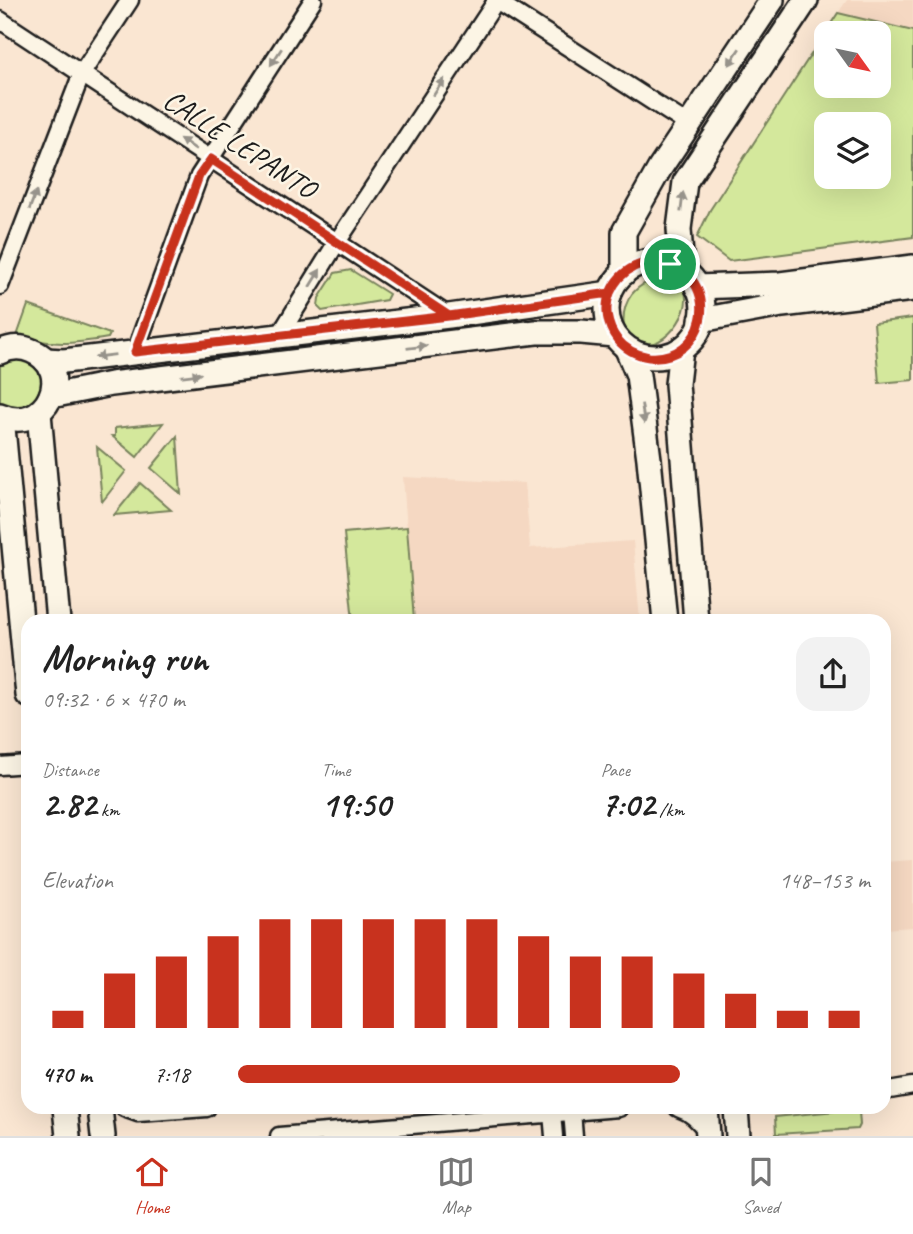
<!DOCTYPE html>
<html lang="en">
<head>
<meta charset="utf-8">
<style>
	body { margin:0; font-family:Caveat,sans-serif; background:#f2f2f2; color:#222; height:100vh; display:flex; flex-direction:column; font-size:26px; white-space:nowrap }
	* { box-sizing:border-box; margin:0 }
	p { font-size:23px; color:#767676 }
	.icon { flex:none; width:38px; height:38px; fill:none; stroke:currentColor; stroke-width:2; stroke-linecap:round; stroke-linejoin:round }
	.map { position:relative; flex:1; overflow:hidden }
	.side { position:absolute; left:21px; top:614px; width:870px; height:500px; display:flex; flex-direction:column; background:#fff; border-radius:21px; box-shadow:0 7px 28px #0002 }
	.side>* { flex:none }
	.needle { width:46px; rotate:123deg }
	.buttons { position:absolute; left:814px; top:21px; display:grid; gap:14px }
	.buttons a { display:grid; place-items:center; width:77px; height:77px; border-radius:14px; background:#fff; box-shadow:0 7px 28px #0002; font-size:35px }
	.pin { position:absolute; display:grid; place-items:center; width:60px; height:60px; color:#fff; margin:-30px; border:4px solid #fff; border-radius:50%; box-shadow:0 2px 7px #0007 }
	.round { display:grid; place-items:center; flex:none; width:74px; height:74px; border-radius:21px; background:#f2f2f2 }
	.head { display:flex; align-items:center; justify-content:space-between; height:119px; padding:0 21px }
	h1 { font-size:38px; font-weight:800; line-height:52px }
	.figures { display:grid; grid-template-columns:repeat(3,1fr); gap:10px; height:119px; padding:7px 21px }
	.figures div { display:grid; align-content:center }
	.figures b { font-size:35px; font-weight:800 }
	.figures small { font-size:19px; font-weight:400 }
	.figures p { font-size:19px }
	.chart { height:196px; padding:14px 21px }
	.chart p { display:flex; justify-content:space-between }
	.chart svg { width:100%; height:126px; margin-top:7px; stroke:#c8321e; stroke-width:6 }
	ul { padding:0 21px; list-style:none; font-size:23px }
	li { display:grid; grid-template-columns:112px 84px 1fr; align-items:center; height:52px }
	li i { height:18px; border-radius:9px; background:#c8321e }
	.tab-bar { display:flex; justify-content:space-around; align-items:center; height:98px; border-top:2px solid #e0e0e0; background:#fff; font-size:19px; color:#767676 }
	.tab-bar a { display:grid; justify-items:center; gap:4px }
	.tab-bar .active { color:#c8321e }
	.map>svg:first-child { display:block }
</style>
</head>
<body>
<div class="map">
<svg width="913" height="1136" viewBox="0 0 913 1136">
	<rect width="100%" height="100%" fill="#fae6d2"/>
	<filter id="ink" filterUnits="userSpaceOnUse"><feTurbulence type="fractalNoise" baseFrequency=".0143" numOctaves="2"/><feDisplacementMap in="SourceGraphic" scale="14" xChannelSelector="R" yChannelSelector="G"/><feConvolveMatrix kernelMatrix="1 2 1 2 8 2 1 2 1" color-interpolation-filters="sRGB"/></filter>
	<g filter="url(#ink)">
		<!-- built -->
		<g fill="#f5d8c2">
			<polygon points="847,0 913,0 913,31 838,13"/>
			<polygon points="403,477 525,483 530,548 633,541 640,621 414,621"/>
			<polygon points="913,860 913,927 884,929 884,862"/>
		</g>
		<!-- green -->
		<g fill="#d4e89c" stroke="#78825c" stroke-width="2" fill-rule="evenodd">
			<path d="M838,13l75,18v206l-184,24 -32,-24 13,-27zM826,33h52v53h-52zM826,124h52v53h-52z"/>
			<polygon points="351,270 389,294 386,300 322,311 318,307 319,298 335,273"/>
			<path d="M665,278c4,1 8,1 11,3 29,16 -11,76 -40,61 -18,-8 -14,-35 -4,-48 9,-11 21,-15 33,-16z"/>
			<path d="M28,305l82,29 -2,4c-36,6 -55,8 -91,-2z"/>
			<polygon points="913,318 913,380 879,383 874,323"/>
			<path d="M12,359c53,-3 25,72 -12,43v-36z"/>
			<polygon points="163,423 137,457 112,436 115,436 115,428"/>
			<polygon points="177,436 181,494 151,468"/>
			<polygon points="97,447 126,471 102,502"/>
			<polygon points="140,483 171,510 114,515"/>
			<polygon points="407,527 414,621 353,621 344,533"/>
			<polygon points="856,1109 859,1111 860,1125 858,1129 776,1134 775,1117"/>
		</g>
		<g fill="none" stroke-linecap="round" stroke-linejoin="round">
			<defs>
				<g id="street">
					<polyline points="495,0 689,125"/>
					<polyline points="0,20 449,316"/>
					<polyline points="0,286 82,73 130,0"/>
					<polyline points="279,336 337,242 497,0"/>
					<polyline points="135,352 199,176 313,0"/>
					<polyline points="0,766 28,764"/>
					<polyline points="884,1091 913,1086"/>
					<polyline points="124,1108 138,1113 207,1108"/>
					<path d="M678,1108c13,4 22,13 29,24"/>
					<polyline points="572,1111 574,1136"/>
					<polyline points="552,1113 554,1136"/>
					<polyline points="279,1136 619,1108"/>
				</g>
				<g id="secondary">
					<circle cx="655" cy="309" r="48"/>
					<polyline points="682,270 679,229 685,182 806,0"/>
					<polyline points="624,273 624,232 660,168 772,0"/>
					<polyline points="697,287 780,284 913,267"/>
					<polyline points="701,320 782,305 913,289"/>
					<polyline points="627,349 638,375 649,459 665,621"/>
					<polyline points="681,349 677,384 696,621"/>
					<path d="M0,352c10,-5 21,-6 32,-1 44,18 15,85 -32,64"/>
					<polyline points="45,360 64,361 449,316 610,293"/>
					<polyline points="51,396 111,384 536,332 581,332 614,335"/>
					<polyline points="39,413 58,621"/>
					<polyline points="2,417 28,695"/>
					<polyline points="65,1108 68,1136"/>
					<polyline points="100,1108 103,1136"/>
					<polyline points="706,1108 708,1136"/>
					<polyline points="736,1108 738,1136"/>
				</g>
			</defs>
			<!-- street casing -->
			<use href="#street" stroke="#1c1c1c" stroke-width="21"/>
			<!-- secondary casing -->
			<use href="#secondary" stroke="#1c1c1c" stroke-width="28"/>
			<!-- street -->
			<use href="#street" stroke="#fcf5e5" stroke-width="16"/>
			<!-- secondary -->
			<use href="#secondary" stroke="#fcf5e5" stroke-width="23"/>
		</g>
		<!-- one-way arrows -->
		<defs><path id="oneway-solid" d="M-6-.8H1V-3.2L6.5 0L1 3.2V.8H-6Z" transform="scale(1.75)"/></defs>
		<g fill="#97938b">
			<use href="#oneway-solid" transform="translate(276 57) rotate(123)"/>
			<use href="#oneway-solid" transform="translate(734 57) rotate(123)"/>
			<use href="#oneway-solid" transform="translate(439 87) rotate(-57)"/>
			<use href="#oneway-solid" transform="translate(188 144) rotate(-146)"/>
			<use href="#oneway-solid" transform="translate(33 200) rotate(-69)"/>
			<use href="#oneway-solid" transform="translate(682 202) rotate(-83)"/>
			<use href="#oneway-solid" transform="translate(315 278) rotate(-58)"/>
			<use href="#oneway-solid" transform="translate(417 347) rotate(-7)"/>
			<use href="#oneway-solid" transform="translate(105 356) rotate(173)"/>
			<use href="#oneway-solid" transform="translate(191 375) rotate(-7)"/>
			<use href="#oneway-solid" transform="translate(643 414) rotate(82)"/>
		</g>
	</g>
	<g fill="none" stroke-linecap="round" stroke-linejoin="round" filter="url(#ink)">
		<defs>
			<path id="route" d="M670,264c-26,-7 -50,5 -60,29l-161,23 -314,36 64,-176 12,-17 238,157 161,-23c-6,15 -3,33 7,46 8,10 19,16 32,18 56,5 74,-73 21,-93"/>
		</defs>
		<!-- route casing -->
		<use href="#route" stroke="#fff" stroke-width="14"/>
		<!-- route -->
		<use href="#route" stroke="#c8321e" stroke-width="9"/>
	</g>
	<g text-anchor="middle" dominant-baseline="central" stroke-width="5" stroke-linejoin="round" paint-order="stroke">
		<!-- street labels -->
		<g font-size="30" fill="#1c1c1c" stroke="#fcf5e5">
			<text transform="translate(240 144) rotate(33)">CALLE LEPANTO</text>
		</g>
	</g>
</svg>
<div class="buttons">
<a><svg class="needle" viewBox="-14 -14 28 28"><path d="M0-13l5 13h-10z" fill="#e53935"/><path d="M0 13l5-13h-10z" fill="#767676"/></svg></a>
<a><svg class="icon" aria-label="layers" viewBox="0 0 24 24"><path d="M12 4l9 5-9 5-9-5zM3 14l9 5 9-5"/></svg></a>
</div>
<div class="pin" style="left:670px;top:264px;background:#1e9e55"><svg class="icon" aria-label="arrive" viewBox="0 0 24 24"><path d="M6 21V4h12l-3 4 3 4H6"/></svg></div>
<section class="side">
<div class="head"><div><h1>Morning run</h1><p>09:32 · 6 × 470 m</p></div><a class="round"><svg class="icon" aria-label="share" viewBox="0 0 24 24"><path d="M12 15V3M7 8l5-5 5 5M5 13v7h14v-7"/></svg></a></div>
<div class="figures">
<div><p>Distance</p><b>2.82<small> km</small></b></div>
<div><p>Time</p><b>19:50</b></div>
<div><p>Pace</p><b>7:02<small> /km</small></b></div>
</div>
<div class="chart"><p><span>Elevation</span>148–153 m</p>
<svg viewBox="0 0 160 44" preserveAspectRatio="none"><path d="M5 44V38M15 44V25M25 44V19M35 44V12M45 44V6M55 44V6M65 44V6M75 44V6M85 44V6M95 44V12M105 44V19M115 44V19M125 44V25M135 44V32M145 44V38M155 44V38"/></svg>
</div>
<ul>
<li><b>470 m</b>7:18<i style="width:70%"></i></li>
</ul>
</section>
</div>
<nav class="tab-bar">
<a class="active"><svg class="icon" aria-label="home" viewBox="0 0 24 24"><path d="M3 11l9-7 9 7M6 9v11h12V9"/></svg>Home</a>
<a><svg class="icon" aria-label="map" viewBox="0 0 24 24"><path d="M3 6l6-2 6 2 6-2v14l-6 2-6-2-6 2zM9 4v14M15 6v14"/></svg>Map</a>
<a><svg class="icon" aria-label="saved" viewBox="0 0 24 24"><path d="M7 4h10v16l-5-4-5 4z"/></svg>Saved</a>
</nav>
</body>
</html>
